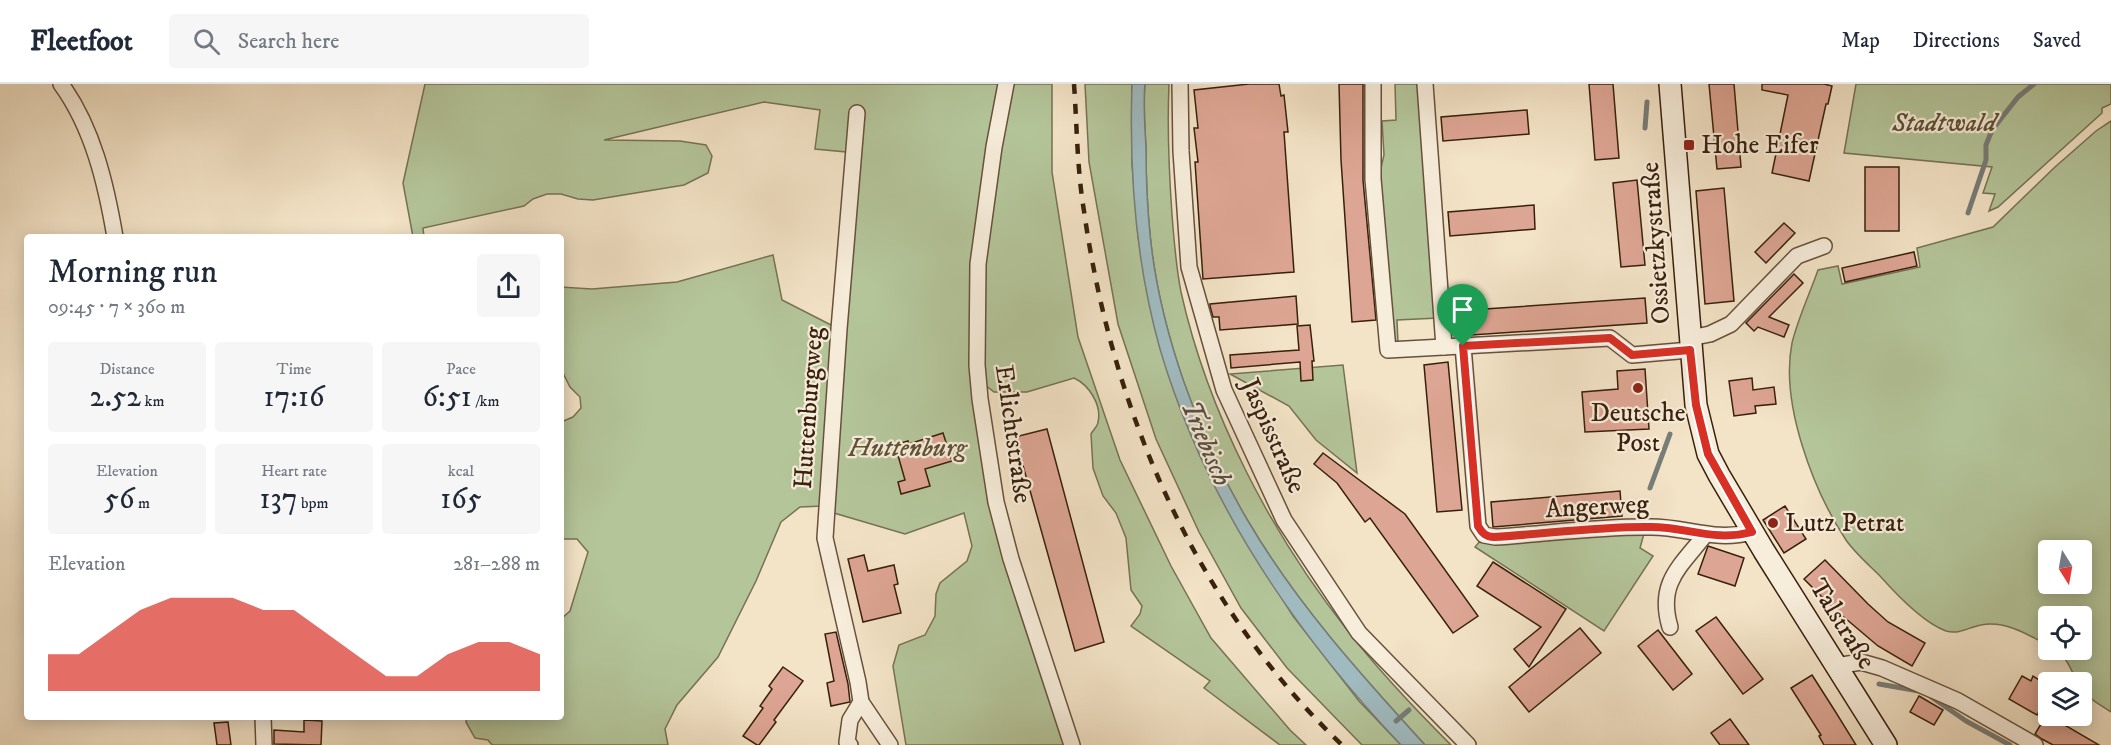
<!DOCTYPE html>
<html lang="en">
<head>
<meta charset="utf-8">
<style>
	body { margin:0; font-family:"IM FELL DW Pica",serif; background:#f6f6f7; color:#1f2937; height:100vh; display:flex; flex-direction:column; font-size:22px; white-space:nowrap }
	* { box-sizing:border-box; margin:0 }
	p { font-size:20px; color:#747a83 }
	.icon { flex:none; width:33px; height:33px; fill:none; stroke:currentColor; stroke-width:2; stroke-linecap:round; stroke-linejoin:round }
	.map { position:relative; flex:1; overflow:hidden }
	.sheet { position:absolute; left:24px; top:150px; width:540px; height:486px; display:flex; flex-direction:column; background:#fff; border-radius:6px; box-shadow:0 3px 15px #0003 }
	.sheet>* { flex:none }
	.needle { width:39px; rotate:169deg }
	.tools { position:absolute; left:2038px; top:456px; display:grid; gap:12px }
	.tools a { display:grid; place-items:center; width:54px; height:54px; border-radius:6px; background:#fff; box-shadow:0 3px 15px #0003; font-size:30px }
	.pin { position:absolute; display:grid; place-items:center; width:51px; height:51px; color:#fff; margin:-62px -26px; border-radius:50% 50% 50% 0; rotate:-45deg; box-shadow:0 0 6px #0007 }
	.pin .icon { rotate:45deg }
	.round { display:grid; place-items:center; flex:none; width:63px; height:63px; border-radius:6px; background:#f6f6f7 }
	.head { display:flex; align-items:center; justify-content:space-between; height:102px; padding:0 24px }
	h1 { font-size:33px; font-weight:600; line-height:45px }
	.stats { display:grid; grid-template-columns:repeat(3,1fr); gap:9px; height:102px; padding:6px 24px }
	.stats div { display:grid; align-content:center; border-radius:6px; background:#f6f6f7; text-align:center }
	.stats b { font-size:30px; font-weight:600 }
	.stats small { font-size:16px; font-weight:400 }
	.stats p { font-size:16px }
	.chart { height:168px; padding:12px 24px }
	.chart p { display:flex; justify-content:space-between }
	.chart svg { width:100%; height:108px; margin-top:6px; fill:#d93025; opacity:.7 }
	header { display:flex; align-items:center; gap:36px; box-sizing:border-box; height:84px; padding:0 30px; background:#fff; border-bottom:2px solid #e0e1e3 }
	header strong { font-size:28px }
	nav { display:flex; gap:33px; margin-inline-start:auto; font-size:21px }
	.search { width:420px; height:54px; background:#f6f6f7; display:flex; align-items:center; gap:15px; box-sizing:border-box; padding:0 21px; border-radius:6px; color:#747a83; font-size:22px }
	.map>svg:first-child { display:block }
</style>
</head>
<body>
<header>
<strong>Fleetfoot</strong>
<div class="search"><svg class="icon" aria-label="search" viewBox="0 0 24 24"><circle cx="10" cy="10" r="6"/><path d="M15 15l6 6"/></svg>Search here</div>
<nav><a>Map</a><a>Directions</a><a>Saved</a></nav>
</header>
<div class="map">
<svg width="2111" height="661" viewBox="0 0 2111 661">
	<rect width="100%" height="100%" fill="#f3e3c7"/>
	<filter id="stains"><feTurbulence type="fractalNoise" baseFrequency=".00333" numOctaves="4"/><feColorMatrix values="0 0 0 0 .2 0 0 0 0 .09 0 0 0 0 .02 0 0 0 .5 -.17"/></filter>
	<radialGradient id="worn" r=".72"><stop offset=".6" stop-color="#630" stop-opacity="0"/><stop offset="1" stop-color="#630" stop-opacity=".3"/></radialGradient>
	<!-- green -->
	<g fill="#b4c59a" stroke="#767254" stroke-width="1.5" fill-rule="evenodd">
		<path d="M425,0h627v88l26,165 42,123 51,106 40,72 79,92 16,15h-26l-76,-57 6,-7 -79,-55 9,-12 2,-8 -11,-16 -5,-52 -10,-25 -13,-17 -10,-28 -2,-34c2,-4 7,-8 7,-12 4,-17 -9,-37 -24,-44l-47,14h-33l-14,-11 13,108 79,256h-166l-13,-79 6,-21 26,-10 10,-19 1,-22 4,-11 27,-22 5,-15 -8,-33 -59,21 -71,-21 -11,-7 -23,1 -19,15 -25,59 -38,76 -41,48 -12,24 3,16h-176l-4,-5 -13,-2 -9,-16 1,-5h94v-98l9,-8 18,-59 -11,-13h-16v-117l12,-5 8,-9 -1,-11 -10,-10 -9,-18v-82l31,2 85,-7 96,-27 9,45 53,27 11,-175 -31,-3 5,-39 -56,-8 -160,38 76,1 26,4 6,11 -4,17 -24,12 -91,15 -15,-1 -17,-5h-14l-14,5 -9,7 -101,22 1,9h-11l-10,-54z"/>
		<polygon points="1085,0 1132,0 1132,80 1138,152 1151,227 1160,264 1200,372 1236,441 1293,532 1359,617 1401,661 1362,661 1287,584 1241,524 1199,448 1156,355 1118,240 1089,78"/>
		<path d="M1145,0h24c-2,44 0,88 3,131 2,26 4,52 9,77 27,121 90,242 167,339 31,40 67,78 103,114h-26c-64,-70 -129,-142 -177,-224 -49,-82 -89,-192 -98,-287 -3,-29 -4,-58 -4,-86 -1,-21 -3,-43 -1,-64z"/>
		<polygon points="1395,0 1422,0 1438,234 1397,236 1398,259 1391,254 1380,88 1384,71 1382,37 1396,36"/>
		<polygon points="1856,0 2111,0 2111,20 2102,24 2102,29 1998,123 1989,127 1995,110 1983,109 1992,83 1844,69"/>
		<path d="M2111,37v591c-11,-8 -29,-15 -29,-30h-4c-8,-12 -10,-25 -23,-32h27v-34h-33v30c-20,-11 -44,-26 -68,-21 -12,2 -22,10 -35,6 -22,-8 -50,-37 -66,-55 -11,-11 -25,-23 -34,-36 -33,-50 -66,-137 -54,-197 6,-25 18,-50 26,-73l20,-4 4,18 78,-17 -3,-19 76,-21 62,-60 41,-36zM2049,466h33v34h-33z"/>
		<polygon points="1343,281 1357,389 1316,356 1289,322 1230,290"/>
		<polygon points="1645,446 1640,464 1653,472 1604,547 1475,463 1480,457 1486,459"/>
	</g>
	<!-- water -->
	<path fill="#a0bbc0" stroke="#777d78" stroke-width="1.5" d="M1132,0h13c-2,21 0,43 1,64 0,28 1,57 4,86 9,95 49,205 98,287 48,82 113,154 177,224h-24c-106,-112 -197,-246 -241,-396 -24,-85 -31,-177 -28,-265z"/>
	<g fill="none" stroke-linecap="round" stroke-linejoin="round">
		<!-- stream -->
		<g stroke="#777d78" stroke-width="5">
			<polyline points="1645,44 1647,18"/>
			<polyline points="1968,129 1986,76 1986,61 1992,46 2018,13 2034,0"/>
			<polyline points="1650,404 1670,350"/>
			<polyline points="1879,600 1919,607"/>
			<polyline points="1930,612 1966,637 2010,661"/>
			<polyline points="1396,637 1409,626"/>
		</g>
	</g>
	<!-- building -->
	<g fill="#dda593" stroke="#39200d" stroke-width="1.5">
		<polygon points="1249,0 1279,0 1281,12 1284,11 1288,48 1284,48 1294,188 1203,195 1195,78 1198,78 1194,44 1198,44 1194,6"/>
		<polygon points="1339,0 1363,0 1363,96 1376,236 1352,238 1341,76"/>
		<polygon points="1589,0 1613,0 1619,74 1595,76"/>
		<polygon points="1709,0 1734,0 1741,83 1717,85"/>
		<polygon points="1762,0 1824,0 1832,2 1828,20 1826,20 1809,97 1772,89 1788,11 1762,6"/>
		<polygon points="1527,26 1529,50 1443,57 1441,33"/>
		<rect x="1865" y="83" width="34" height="64"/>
		<polygon points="1637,96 1645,181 1621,183 1613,99"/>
		<polygon points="1724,104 1734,217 1705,220 1696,107"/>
		<polygon points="1534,121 1535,145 1450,152 1448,128"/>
		<polygon points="1784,139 1795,149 1766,179 1755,168"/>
		<polygon points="1914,168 1917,182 1845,198 1842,184"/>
		<polygon points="1794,190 1803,199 1769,233 1789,241 1784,253 1758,243 1754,247 1746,239"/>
		<polygon points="1296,212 1298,240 1220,246 1219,233 1213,233 1210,222 1210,220"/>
		<polygon points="1645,214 1647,239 1457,252 1455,227"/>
		<polygon points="1310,241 1314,277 1312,277 1313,296 1301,297 1300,278 1231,284 1230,271 1299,266 1297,242"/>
		<polygon points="1448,278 1462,426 1437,428 1424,281"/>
		<polygon points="1645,285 1649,345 1585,348 1582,308 1618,305 1617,287"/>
		<polygon points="1752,294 1753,306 1774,303 1776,320 1755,322 1756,329 1734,332 1729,297"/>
		<polygon points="1047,345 1104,558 1075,567 1015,353"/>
		<polygon points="943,349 952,377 925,385 930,402 901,410 898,398 905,396 895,361 908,357 909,360"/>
		<polygon points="1323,369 1405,430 1478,532 1453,549 1370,434 1365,438 1337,399 1314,380"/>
		<polygon points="1620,407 1622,432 1493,443 1491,418"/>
		<polygon points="1785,422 1806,455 1784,469 1763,436"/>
		<polygon points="1708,462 1744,474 1735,502 1698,490"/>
		<polygon points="864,471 868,487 894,481 898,500 894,501 901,529 863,538 848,475"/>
		<polygon points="1825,476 1868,520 1888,538 1925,559 1912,582 1878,562 1832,523 1804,495"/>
		<polygon points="1493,478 1566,525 1529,583 1514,565 1541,543 1477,502"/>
		<polygon points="1716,533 1763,595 1743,610 1696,547"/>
		<polygon points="1580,544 1601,569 1529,628 1509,603"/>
		<polygon points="1658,546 1692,590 1673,606 1638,562"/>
		<polygon points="836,548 848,600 850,618 831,622 827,599 834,597 825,550"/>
		<polygon points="783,583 803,597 774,636 776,638 759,661 757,661 743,652 763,624 760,622 772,605 769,602"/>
		<polygon points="1812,591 1835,627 1856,661 1824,661 1819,652 1821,651 1791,604"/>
		<polygon points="2022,592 2031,597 2033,592 2049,602 2049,610 2037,631 2009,615"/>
		<polygon points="1919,612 1943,626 1934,641 1910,628"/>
		<polygon points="2047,630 2049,632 2099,661 2053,661 2042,655 2035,650"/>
		<polygon points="1730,635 1749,661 1720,661 1711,649"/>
		<polygon points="304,636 322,637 321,661 274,660 274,646 304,648"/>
		<polygon points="228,638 231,661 217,661 214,639"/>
	</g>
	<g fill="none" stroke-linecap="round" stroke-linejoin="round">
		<defs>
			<g id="street">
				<path d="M61,0c32,44 45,100 54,153"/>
				<polyline points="1006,0 994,63 978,180 977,281 980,315 996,418 1011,475 1072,661"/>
				<polyline points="1180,0 1181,67 1189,183 1224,306 1284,436 1359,549 1468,661"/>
				<polyline points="1373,0 1373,95 1388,266 1610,254 1632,271 1690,266"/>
				<polyline points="1425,0 1444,263"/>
				<polyline points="857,29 839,245 825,454 858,598 861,618 890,661"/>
				<polyline points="1690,254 1710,250 1731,240 1797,172 1824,162"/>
				<path d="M1463,262l15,180 6,9 11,2c51,-3 104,-11 156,-10 37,0 63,15 101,5"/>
				<path d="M1670,543c-13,-44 10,-60 35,-92"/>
				<polyline points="1836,582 1861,578 1882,584 1958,617 2035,661"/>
				<polyline points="263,633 264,661"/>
				<polyline points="850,661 847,658 850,636 861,618"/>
			</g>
			<polyline id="secondary" points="1670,0 1696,321 1708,370 1719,391 1764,467 1886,661"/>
		</defs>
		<!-- street casing -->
		<use href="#street" stroke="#68513c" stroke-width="18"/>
		<!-- secondary casing -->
		<use href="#secondary" stroke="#39200d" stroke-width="24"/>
		<!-- street -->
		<use href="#street" stroke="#f7eddb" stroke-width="15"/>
		<!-- secondary -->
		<use href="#secondary" stroke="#f7eddb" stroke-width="21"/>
		<!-- rail -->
		<path stroke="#39200d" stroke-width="4.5" stroke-dasharray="10 10" stroke-linecap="butt" d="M1074,0c3,42 3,85 10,127 28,199 111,394 258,534"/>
	</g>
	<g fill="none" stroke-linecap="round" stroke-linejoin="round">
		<defs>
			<path id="route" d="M1610,254l22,17 58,-5 6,55 12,49 44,78c-38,10 -64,-5 -101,-5 -52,-1 -105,7 -157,10 -8,0 -12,-4 -16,-11l-15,-180z"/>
		</defs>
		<!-- route casing -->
		<use href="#route" stroke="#fff" stroke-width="12"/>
		<!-- route -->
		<use href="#route" stroke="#d93025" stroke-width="8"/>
	</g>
	<!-- markers -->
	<g fill="#8f2418" stroke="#f7eddb" stroke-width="2">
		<rect x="1683" y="55" width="12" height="12" rx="3"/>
		<circle cx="1638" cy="304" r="6"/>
		<circle cx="1773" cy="439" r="6"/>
	</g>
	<g text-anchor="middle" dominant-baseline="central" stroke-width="4.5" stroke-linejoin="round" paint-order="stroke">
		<!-- park labels -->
		<g font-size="26" font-style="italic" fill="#5e5237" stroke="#f7eddb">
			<text x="1944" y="39">Stadtwald</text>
			<text x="907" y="364">Huttenburg</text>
		</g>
		<!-- poi labels -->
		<g font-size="26" fill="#39200d" stroke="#f7eddb" text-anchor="start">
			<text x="1701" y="61">Hohe Eifer</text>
			<text x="1638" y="329" text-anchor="middle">Deutsche<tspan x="1638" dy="30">Post</tspan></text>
			<text x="1785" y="439">Lutz Petrat</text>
		</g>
		<!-- street labels -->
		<g font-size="26" fill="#39200d" stroke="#f7eddb">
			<text transform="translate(1656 159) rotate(-94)">Ossietzkystraße</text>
			<text transform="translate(809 324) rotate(-86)">Huttenburgweg</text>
			<text transform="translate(1013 350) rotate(82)">Erlichtstraße</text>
			<text transform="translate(1273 352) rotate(66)">Jaspisstraße</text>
			<text transform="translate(1597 423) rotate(-3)">Angerweg</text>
			<text transform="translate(1842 540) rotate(58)">Talstraße</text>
		</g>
		<!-- water labels -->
		<g font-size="27" font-style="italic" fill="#584e43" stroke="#f7eddb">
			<text transform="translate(1206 359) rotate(67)">Triebisch</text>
		</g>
	</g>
	<rect width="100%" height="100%" filter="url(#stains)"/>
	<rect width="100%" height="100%" fill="url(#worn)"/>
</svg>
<div class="tools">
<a><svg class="needle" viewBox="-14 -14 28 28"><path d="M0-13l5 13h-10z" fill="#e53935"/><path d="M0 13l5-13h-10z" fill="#747a83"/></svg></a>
<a><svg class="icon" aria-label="locate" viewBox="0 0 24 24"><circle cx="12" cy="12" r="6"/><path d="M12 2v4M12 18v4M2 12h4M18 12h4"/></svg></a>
<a><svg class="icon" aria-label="layers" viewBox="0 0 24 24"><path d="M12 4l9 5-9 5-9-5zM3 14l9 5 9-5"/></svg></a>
</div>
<div class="pin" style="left:1463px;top:262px;background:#1e9e55"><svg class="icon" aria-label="arrive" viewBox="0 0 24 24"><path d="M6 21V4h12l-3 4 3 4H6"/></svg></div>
<section class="sheet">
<div class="head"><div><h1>Morning run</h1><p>09:45 · 7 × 360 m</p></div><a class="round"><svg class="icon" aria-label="share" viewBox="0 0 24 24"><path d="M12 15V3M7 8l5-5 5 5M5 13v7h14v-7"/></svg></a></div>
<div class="stats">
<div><p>Distance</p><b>2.52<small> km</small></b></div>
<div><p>Time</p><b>17:16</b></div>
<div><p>Pace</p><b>6:51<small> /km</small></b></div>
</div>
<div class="stats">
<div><p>Elevation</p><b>56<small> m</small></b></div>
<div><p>Heart rate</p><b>137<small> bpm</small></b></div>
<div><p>kcal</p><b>165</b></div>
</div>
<div class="chart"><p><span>Elevation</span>281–288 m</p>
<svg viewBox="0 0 160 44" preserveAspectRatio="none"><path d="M0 44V29L10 29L20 20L30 11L40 6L50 6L60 6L70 11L80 11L90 20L100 29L110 38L120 38L130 29L140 24L150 24L160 29V44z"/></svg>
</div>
</section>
</div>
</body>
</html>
